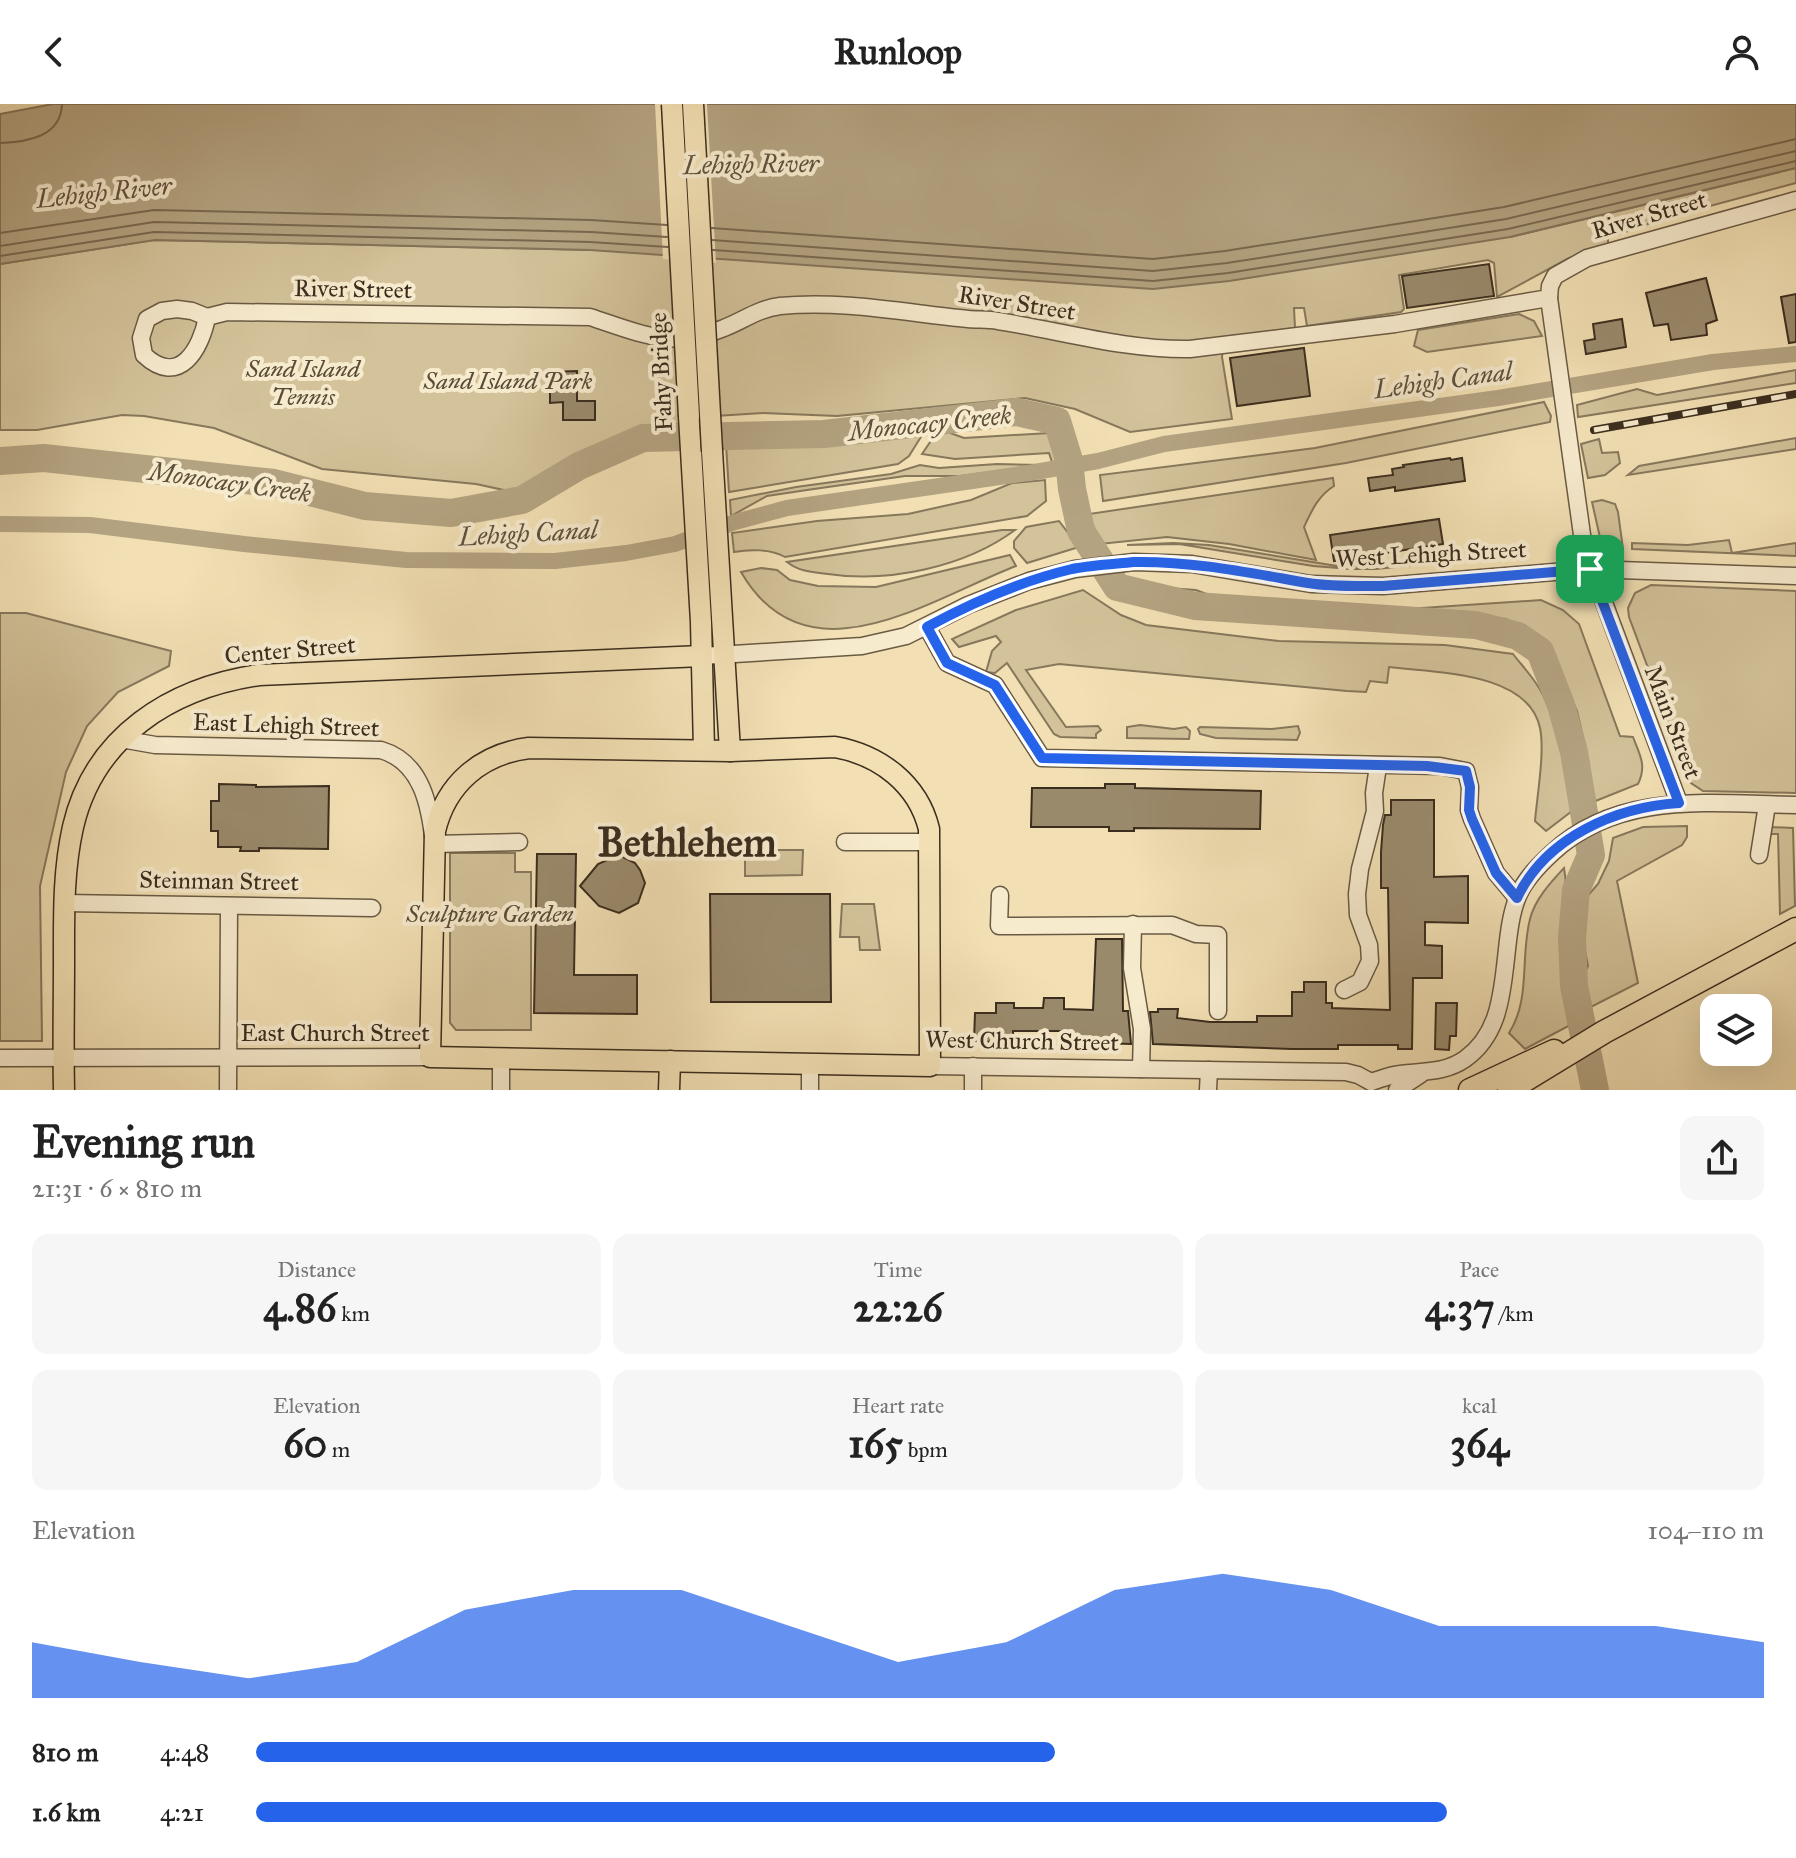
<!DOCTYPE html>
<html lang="en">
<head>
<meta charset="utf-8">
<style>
	body { margin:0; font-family:"IM FELL Great Primer",serif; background:#f6f6f6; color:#222; height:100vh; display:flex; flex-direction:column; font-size:30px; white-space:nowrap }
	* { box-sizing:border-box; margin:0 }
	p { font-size:26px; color:#767676 }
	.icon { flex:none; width:44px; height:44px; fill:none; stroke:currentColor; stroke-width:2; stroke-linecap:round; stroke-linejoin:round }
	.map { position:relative; height:986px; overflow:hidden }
	.panel { display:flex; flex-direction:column; background:#fff; flex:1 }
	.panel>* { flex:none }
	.buttons { position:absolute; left:1700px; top:890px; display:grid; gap:16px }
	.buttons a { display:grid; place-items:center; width:72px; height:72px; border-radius:16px; background:#fff; box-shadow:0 8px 32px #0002; font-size:40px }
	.pin { position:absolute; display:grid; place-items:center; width:68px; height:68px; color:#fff; margin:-34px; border-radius:16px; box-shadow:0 4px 12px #0006 }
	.round { display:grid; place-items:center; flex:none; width:84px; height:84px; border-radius:16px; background:#f6f6f6 }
	.overview { display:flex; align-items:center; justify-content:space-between; height:136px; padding:0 32px }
	h1 { font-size:44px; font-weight:700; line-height:60px }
	.stats { display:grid; grid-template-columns:repeat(3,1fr); gap:12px; height:136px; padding:8px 32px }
	.stats div { display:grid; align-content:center; border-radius:16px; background:#f6f6f6; text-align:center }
	.stats b { font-size:40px; font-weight:700 }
	.stats small { font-size:22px; font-weight:400 }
	.stats p { font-size:22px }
	.chart { height:224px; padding:16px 32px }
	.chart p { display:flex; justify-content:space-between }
	.chart svg { width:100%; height:144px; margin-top:8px; fill:#2563eb; opacity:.7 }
	ul { padding:0 32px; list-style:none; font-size:26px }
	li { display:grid; grid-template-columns:128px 96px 1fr; align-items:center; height:60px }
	li i { height:20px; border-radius:10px; background:#2563eb }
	header { display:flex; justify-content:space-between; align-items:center; height:104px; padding:0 32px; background:#fff; font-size:36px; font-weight:700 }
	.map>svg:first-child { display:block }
</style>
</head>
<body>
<header><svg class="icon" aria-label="back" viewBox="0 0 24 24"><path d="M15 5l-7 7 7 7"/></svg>Runloop<svg class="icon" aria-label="person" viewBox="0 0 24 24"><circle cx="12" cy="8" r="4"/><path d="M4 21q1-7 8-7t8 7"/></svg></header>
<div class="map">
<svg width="1796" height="986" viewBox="0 0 1796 986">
	<rect width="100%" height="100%" fill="#f2e0b4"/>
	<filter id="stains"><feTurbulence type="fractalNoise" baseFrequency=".0025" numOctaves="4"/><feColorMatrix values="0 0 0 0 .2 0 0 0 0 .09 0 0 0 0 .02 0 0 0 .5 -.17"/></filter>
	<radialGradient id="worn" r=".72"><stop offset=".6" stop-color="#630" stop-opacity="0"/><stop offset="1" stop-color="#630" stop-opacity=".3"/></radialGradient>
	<!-- green -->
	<g fill="#d3c29a" stroke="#87785c" stroke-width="2">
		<polygon points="1796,64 1796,79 1665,114 1608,134 1608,145 1569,154 1497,193 1494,159 1488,156 1399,171 1404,205 1401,208 1307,222 1304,204 1294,204 1295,224 1224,233 1222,253 1232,315 1130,328 1075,305 1025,294 837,312 763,309 699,313 633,334 522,390 476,380 322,365 214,324 144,312 122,311 37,326 0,326 0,160 154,136 590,146 1510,133"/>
		<polygon points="1519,210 1534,217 1542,232 1427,248 1414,242 1418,226"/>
		<polygon points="1796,266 1796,279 1578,313 1577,301 1637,285 1657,291"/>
		<polygon points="1544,298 1551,312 1550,318 1346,359 1103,397 1100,371 1315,344"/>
		<polygon points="939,325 964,334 1049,329 1060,343 1060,360 1053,361 1049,349 955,355 922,350"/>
		<polygon points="924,328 909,352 898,360 729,388 726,340 789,335 832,340 876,330"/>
		<polygon points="1796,334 1796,345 1628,371 1639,362"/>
		<polygon points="1599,335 1602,349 1618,348 1620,359 1605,371 1588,374 1581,340"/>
		<polygon points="997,360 1041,361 961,372 905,372 807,386 767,392 731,412 730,396 796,383 891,370 920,361 939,364"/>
		<path d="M1333,374l1,8c-16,10 -22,24 -30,41l12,33 -87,-16 -62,-7 -67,7 -11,-30z"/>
		<path d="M1045,376l1,21 -19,15 -242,41c-14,-8 -35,-8 -51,-5l-2,-19 85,-12 91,-7 63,-14 41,-17z"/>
		<polygon points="1602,396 1615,400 1618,408 1623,445 1611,444 1606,437 1601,438 1592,398"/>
		<polygon points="1059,417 1079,443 1027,459 1014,444 1014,437 1026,423"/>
		<path d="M1002,426h13c-50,37 -126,53 -187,44 -16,-2 -28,-2 -41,-12z"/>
		<polygon points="1729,436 1732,449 1796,439 1796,452 1632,445 1632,439 1688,441"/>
		<polygon points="1173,439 1209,441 1337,462 1365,463 1507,452 1376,465 1351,465 1313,462 1179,440 1127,441"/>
		<path d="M1010,451l6,11c-86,33 -209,120 -275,6l20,-4 16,2 13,10 28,6 58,1z"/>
		<polygon points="1651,481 1796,487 1796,689 1703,687 1691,679 1629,513 1628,504 1635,489"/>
		<path d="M1153,483l43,3 21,8 145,14 179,-12 22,10 16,14 41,112 13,1c7,18 14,29 5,47l-45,18 -5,-43 -11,-48 -23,-51 -17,-25 -31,-16 -67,-5 -105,-2 -142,-13z"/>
		<path d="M1083,486l38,25 25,10 133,16 166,4 68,9c10,13 23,26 30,41 18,36 27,76 29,116l-26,20 -11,-10c2,-25 10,-69 5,-93 -12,-57 -106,-55 -151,-61l-2,16 -17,-2 -4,11 -19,-1 -288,-27 -33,6 40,57 32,-1 3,4 -5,4v4l-36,-1 -6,-3 -47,-71 -12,10 -9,-1 6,-21 9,-9 -5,-6 -37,11 -7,-8 64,-29z"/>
		<polygon points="0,509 26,509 171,547 169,562 118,588 87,622 66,668 40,782 42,937 0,937"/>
		<polygon points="1140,621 1174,625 1186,623 1190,627 1189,635 1127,634 1127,623"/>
		<polygon points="1298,622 1300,629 1297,636 1216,634 1200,630 1198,625 1200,623 1272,625"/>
		<polygon points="1687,722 1687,733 1682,741 1617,777 1638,879 1589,904 1583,872 1588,862 1582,832 1584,796 1598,780 1609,757 1613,734 1643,723"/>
		<polygon points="1770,723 1793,724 1795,802 1780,810 1778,730 1769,730"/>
		<polygon points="745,746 803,746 802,771 745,772"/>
		<polygon points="450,749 515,749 515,768 531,768 531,926 456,926 450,919"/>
		<path d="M1564,764c4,20 0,35 -1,55 -3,35 3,66 13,99l-51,27 -16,-16c22,-34 11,-76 21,-114 5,-20 21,-37 34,-51z"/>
		<polygon points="842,800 874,800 880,846 860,846 859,833 840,833"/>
	</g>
	<!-- water -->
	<polygon fill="#b4a381" stroke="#847459" stroke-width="2" points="53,0 1796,0 1796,64 1510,133 1229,177 1153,185 590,146 155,136 0,160 0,10"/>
	<!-- pier -->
	<polygon fill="#f2e0b4" points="655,0 707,0 716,159 663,155"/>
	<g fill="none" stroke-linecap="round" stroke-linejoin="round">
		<!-- shore -->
		<g stroke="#786850" stroke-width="2">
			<path d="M0,39c27,-1 61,-6 62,-39"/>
			<polyline points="712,124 1153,155 1225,147 1504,103 1796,35"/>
			<polyline points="0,129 154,106 591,116 667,121"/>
			<polyline points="712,136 1153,167 1227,159 1506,115 1796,47"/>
			<polyline points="0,142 154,118 591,128 667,133"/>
			<polyline points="713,146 1153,177 1228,169 1508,125 1796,57"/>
			<polyline points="0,152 154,128 590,138 668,143"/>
		</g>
		<!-- canal -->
		<polyline stroke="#b4a381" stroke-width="16" points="0,420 90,421 244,440 406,456 555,457 626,449 675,440 735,418 787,404 1035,368 1098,357 1164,340 1498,294 1713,258 1796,250"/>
		<!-- river -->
		<polyline stroke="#b4a381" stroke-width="28" points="0,357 44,354 274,379 365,402 451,409 522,396 579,362 643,334 824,330 1017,308 1057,317 1069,356 1072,385 1081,427 1117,483 1195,502 1476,521 1518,532 1540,547 1561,601 1574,648 1591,751 1576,786 1572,834 1574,882 1595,986"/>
	</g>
	<!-- building -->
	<g fill="#9a8a6c" stroke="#3b2d1e" stroke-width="2">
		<polygon points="1489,160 1494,192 1407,204 1402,172"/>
		<polygon points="1706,174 1717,216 1706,220 1707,231 1671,236 1668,220 1654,222 1646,189"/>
		<polygon points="1796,190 1796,238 1789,239 1781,193"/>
		<polygon points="1622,215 1626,243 1586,250 1584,237 1595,235 1593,220"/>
		<polygon points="1304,244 1310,292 1237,302 1230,254"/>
		<polygon points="577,267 577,297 595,297 595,316 563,316 563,298 550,299 550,268"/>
		<polygon points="1450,354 1451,356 1462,354 1465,377 1395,387 1395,383 1370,387 1368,374 1393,371 1392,365 1404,363 1403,361"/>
		<polygon points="1439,415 1443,440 1334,457 1330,431"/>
		<polygon points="219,680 256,681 256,683 329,682 328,745 259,744 259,747 240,747 241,743 218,743 218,727 211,727 211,697 219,697"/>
		<polygon points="1105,680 1135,680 1135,684 1261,687 1260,725 1134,724 1134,727 1109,727 1109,723 1031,723 1032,684 1105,684"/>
		<polygon points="1391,696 1434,696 1434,773 1468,772 1468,819 1425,818 1425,841 1442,842 1442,874 1413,874 1412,945 1398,945 1398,941 1338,941 1338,945 1292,945 1153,940 1150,908 1158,908 1158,905 1178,905 1177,914 1210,918 1257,918 1257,912 1292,912 1292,888 1304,888 1304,878 1326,878 1326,899 1332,899 1332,904 1390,906 1388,784 1381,784 1381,748 1383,721 1385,711 1391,711"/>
		<polygon points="537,750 576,750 574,871 637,871 637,910 534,909"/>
		<polygon points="614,753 623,753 635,759 640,766 645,779 638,799 619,809 599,802 580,782 598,760"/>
		<polygon points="710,790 830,790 831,898 711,898"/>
		<polygon points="1096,835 1122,835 1123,907 1128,907 1131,940 1065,938 1065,927 1013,927 1013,933 997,933 997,938 974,937 975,909 996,909 996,899 1014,899 1014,904 1043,904 1044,894 1064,894 1064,905 1093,906"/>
		<polygon points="1436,899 1457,899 1456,932 1450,932 1449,946 1435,945"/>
	</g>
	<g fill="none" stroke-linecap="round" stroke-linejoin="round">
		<defs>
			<g id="minor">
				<polyline points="1549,194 1584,445 1679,699"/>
				<path d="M207,213c-6,32 -28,71 -63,38l-3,-17 6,-19 15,-8 15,-2 15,2 15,6 20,-5 363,5c49,16 83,33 134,11 20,-8 34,-19 56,-22 63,-6 126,7 188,13 10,1 20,0 30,2 64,10 127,29 192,28l205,-25 154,-26 1,-12 5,-10 32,-18 209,-58"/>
				<polyline points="927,523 947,559 995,581 1042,654 1440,662 1466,667 1470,683 1469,706 1472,715 1496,769 1517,794"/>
				<polyline points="702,552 862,542 906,532 968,501 1029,477 1075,465 1134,458 1192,460 1311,480 1383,482 1590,465 1796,472"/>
				<path d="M121,635l34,6 226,5c41,12 49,56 53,94l85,-2"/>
				<polyline points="845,738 929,738"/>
				<polyline points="1759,751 1767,701"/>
				<polyline points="1000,791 999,822 1172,821 1196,830 1218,831 1218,907"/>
				<polyline points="64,799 372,804"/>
				<polyline points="1133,820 1132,864 1142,925 1141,965"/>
				<polyline points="1344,886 1360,878 1370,857 1369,841 1358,811 1357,790 1360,765 1375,707 1374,689 1378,662"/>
				<polyline points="0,954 430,953"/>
				<polyline points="930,962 1346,968 1358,971 1371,978"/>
				<polyline points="973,962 973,986"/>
				<path d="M1371,978c10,-3 19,-7 29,-8 23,-3 45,-1 65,-15 31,-22 36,-57 40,-92 3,-24 4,-49 13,-71 7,-17 21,-31 34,-43 67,-63 160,-49 244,-48"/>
				<polyline points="228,986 229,802"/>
				<polyline points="501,986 501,955"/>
				<polyline points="810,986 810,959"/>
				<polyline points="1208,986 1209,966"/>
				<polyline points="1397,986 1421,970"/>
			</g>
			<g id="major">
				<polyline points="689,312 701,518 704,646"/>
				<polyline points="712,347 730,647"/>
				<path d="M835,643c45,8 83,37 94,82l1,237 -500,-9 5,-226c11,-47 46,-77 94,-83l201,3z"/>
				<path d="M64,986c-1,-43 0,-86 0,-129 0,-44 -1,-90 9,-134 21,-91 98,-139 186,-152l443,-19"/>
				<polyline points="669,986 670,957"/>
			</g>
			<g id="highway">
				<polyline points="1470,986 1554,947"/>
				<polyline points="1509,986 1604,928 1796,825"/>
			</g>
		</defs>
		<!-- minor casing -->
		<use href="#minor" stroke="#695a44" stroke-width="19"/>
		<!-- major casing -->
		<use href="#major" stroke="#3b2d1e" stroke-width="23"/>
		<!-- highway casing -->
		<use href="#highway" stroke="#3b2d1e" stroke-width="25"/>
		<!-- minor -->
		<use href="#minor" stroke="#f7ebce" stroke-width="16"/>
		<!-- major -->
		<use href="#major" stroke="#f2e0b4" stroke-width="20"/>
		<!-- highway -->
		<use href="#highway" stroke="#f2e0b4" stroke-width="22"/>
		<defs>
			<polyline id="rail" points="1594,326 1796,290"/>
		</defs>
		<!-- rail casing -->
		<use href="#rail" stroke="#3b2d1e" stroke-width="8"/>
		<!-- rail -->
		<use href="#rail" stroke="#f7ebce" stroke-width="5" stroke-dasharray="15" stroke-linecap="butt"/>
		<defs>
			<g id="major-bridge">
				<polyline points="672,0 689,312"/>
				<polyline points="693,0 712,347"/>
			</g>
		</defs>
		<!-- major-bridge casing -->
		<use href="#major-bridge" stroke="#3b2d1e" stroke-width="23" stroke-linecap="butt"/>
		<!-- major-bridge -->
		<use href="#major-bridge" stroke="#f2e0b4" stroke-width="20"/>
	</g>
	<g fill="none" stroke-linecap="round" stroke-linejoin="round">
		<defs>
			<path id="route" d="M1134,458c60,-1 116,11 174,21 25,4 51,3 75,3l207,-17 89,234c-63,4 -133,34 -162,95l-21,-25 -24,-54 -3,-9 1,-23 -4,-16 -39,-5 -385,-8 -47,-73 -48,-22 -20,-36c46,-25 94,-46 145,-58 20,-4 42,-5 62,-7z"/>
		</defs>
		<!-- route casing -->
		<use href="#route" stroke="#fff" stroke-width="16"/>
		<!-- route -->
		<use href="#route" stroke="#2563eb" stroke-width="10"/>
	</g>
	<g text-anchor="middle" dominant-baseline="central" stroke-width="8" stroke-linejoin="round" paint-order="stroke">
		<!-- street labels -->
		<g font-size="24" fill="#3b2d1e" stroke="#f7ebce">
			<text transform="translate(1649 111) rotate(-16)">River Street</text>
			<text transform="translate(353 185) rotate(1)">River Street</text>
			<text transform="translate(1017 199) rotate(9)">River Street</text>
			<text transform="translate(661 268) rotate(-93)">Fahy Bridge</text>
			<text transform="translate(1431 450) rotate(-3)">West Lehigh Street</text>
			<text transform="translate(290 546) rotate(-5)">Center Street</text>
			<text transform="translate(1673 618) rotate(69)">Main Street</text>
			<text transform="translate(286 621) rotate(2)">East Lehigh Street</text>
			<text transform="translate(219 777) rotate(1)">Steinman Street</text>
			<text x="335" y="929">East Church Street</text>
			<text transform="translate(1022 937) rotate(1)">West Church Street</text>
		</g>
		<!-- park labels -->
		<g font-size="24" font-style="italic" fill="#594b37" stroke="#f7ebce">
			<text x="303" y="265">Sand Island<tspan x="303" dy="28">Tennis</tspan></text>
			<text x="508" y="277">Sand Island Park</text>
			<text x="490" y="810">Sculpture Garden</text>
		</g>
		<!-- water labels -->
		<g font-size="26" font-style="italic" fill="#5f503c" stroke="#f7ebce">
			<text transform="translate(751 60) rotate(-1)">Lehigh River</text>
			<text transform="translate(104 88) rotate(-6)">Lehigh River</text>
			<text transform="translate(1443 276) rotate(-8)">Lehigh Canal</text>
			<text transform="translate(930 319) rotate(-6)">Monocacy Creek</text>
			<text transform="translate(230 378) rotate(8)">Monocacy Creek</text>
			<text transform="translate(528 429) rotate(-3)">Lehigh Canal</text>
		</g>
		<!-- town labels -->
		<g font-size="40" font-weight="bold" fill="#3b2d1e" stroke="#f7ebce">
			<text x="687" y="738">Bethlehem</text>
		</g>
	</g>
	<rect width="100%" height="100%" filter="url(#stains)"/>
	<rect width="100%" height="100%" fill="url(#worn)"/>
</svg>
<div class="buttons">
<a><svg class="icon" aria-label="layers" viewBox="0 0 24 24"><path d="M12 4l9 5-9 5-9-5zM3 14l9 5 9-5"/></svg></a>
</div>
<div class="pin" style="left:1590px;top:465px;background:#1e9e55"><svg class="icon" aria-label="arrive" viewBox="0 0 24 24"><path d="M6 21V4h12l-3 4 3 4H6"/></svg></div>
</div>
<section class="panel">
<div class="overview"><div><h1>Evening run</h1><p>21:31 · 6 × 810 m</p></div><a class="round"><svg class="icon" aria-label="share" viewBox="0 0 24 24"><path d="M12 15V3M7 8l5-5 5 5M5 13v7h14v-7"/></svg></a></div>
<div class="stats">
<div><p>Distance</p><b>4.86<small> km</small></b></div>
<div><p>Time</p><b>22:26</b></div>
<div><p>Pace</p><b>4:37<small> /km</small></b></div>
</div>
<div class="stats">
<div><p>Elevation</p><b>60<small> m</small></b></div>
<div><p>Heart rate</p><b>165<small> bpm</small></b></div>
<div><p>kcal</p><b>364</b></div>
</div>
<div class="chart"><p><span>Elevation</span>104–110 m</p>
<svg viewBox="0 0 160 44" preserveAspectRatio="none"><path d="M0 44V27L10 33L20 38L30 33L40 17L50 11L60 11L70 22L80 33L90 27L100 11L110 6L120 11L130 22L140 22L150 22L160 27V44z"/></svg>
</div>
<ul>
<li><b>810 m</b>4:48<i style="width:53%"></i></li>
<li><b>1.6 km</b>4:21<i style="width:79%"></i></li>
</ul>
</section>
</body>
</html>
